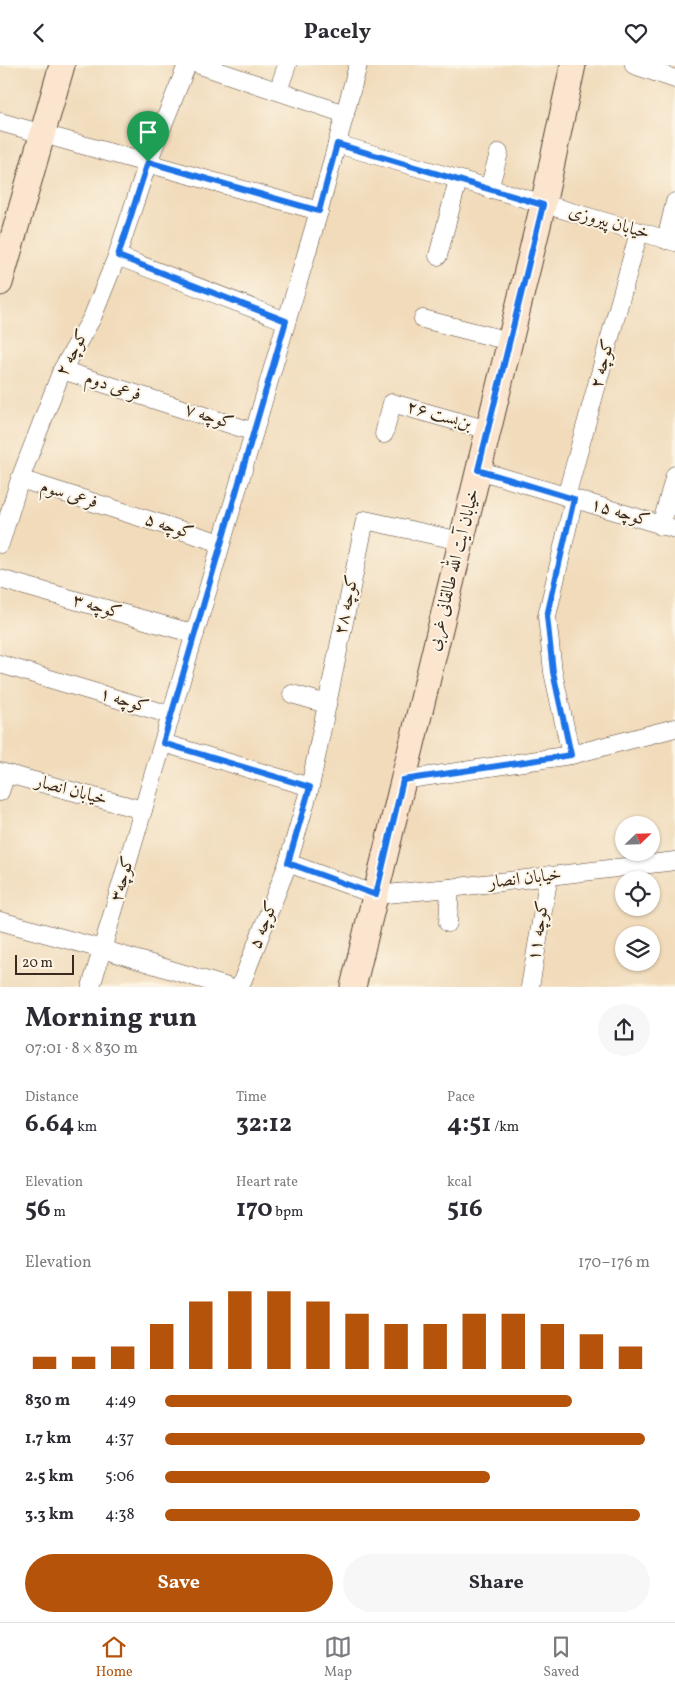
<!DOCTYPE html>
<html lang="en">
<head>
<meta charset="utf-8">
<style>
	body { margin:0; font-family:Vollkorn,Amiri,serif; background:#f7f7f7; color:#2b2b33; height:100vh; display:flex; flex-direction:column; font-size:19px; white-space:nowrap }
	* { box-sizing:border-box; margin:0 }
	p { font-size:16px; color:#7c7c81 }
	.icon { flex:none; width:28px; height:28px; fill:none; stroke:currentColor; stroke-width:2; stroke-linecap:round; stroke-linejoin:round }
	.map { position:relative; height:922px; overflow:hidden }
	.details { display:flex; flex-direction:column; background:#fff; flex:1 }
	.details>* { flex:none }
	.needle { width:32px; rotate:67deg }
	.controls { position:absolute; left:615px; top:751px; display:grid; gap:10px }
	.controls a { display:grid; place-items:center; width:45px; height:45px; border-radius:50%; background:#fff; box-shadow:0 1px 4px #0004; font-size:25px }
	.scale { position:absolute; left:15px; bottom:12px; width:59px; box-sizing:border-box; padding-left:5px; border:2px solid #3b2a1e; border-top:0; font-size:14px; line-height:18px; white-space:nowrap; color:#3b2a1e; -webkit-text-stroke:4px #fcf5e5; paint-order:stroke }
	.pin { position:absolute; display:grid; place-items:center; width:42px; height:42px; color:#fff; margin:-51px -21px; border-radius:50% 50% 50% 0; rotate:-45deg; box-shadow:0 0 5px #0007 }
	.pin .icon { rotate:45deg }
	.round { display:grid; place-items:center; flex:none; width:52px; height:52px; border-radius:26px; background:#f7f7f7 }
	.headline { display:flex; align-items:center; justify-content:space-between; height:85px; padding:0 25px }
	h1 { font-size:28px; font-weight:700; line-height:38px }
	.stats { display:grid; grid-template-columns:repeat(3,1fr); gap:8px; height:85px; padding:5px 25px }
	.stats div { display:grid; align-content:center }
	.stats b { font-size:25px; font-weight:700 }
	.stats small { font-size:14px; font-weight:400 }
	.stats p { font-size:14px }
	.chart { height:140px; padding:10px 25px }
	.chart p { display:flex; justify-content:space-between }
	.chart svg { width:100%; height:90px; margin-top:5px; stroke:#b45309; stroke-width:6 }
	.button { display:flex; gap:10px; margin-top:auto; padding:10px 25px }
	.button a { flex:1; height:58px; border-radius:30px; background:#b45309; color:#fff; font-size:20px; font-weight:700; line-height:58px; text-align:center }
	.button a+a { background:#f7f7f7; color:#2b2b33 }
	ul { padding:0 25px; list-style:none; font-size:16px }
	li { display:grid; grid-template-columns:80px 60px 1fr; align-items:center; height:38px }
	li i { height:12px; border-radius:6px; background:#b45309 }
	header { display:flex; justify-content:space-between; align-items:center; height:65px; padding:0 25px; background:#fff; font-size:22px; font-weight:700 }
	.tabs { display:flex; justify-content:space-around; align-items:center; height:70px; border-top:1px solid #e1e1e2; background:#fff; font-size:14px; color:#7c7c81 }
	.tabs a { display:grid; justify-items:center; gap:2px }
	.tabs .active { color:#b45309 }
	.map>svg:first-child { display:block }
</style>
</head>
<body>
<header><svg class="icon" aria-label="back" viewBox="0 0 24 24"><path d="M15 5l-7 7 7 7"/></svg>Pacely<svg class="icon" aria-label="heart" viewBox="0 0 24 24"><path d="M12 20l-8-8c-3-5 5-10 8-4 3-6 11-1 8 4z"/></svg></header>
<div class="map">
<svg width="675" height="922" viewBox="0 0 675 922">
	<rect width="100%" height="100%" fill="#fcf5e5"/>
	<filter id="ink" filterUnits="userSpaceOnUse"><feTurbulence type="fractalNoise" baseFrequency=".02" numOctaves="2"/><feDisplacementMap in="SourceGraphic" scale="10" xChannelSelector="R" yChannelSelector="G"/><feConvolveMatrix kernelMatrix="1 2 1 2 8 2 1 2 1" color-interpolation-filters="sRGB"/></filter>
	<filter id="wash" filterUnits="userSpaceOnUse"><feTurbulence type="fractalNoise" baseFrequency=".0096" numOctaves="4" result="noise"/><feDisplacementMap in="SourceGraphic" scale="20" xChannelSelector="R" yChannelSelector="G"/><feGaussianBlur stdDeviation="1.12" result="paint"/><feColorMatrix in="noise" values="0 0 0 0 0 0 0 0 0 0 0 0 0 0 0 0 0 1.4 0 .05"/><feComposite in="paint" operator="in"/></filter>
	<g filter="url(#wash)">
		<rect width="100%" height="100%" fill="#f1dbbb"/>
	</g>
	<g filter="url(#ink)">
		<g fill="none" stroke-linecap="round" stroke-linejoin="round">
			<defs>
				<g id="street">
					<polyline points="200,0 345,49"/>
					<polyline points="634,0 675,14"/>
					<polyline points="278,26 287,0"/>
					<polyline points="0,57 319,146"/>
					<polyline points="337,79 675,177"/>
					<polyline points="489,124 499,88"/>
					<polyline points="666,175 675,137"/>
					<polyline points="117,191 286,256"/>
					<polyline points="438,191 458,115"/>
					<polyline points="423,254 509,276"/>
					<polyline points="62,305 254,367"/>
					<polyline points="384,369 392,338 488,365"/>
					<polyline points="478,405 675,464"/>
					<polyline points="20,414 221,478"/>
					<polyline points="566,432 639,167"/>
					<polyline points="661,461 675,410"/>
					<polyline points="0,479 20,414 62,305 92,253 117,191 148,97 187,0"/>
					<polyline points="0,514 195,569"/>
					<polyline points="0,599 171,650"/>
					<polyline points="292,629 327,639"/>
					<polyline points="163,678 310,722"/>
					<polyline points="571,690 553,607 547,551 574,434"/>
					<polyline points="0,707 143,745"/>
					<polyline points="403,715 571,690 675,663"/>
					<polyline points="0,727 6,709"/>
					<polyline points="288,798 376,830 450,823 675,796"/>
					<polyline points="0,856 102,884 228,922"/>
					<polyline points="448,858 450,823"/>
					<polyline points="91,922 319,146 358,0"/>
					<polyline points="240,922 288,798 310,722 365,455 461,476"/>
					<polyline points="530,922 549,810"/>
				</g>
				<g id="secondary">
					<polyline points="0,218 62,0"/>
					<polyline points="353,922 543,140 573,0"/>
				</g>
			</defs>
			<!-- street casing -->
			<use href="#street" stroke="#564536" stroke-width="19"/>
			<!-- secondary casing -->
			<use href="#secondary" stroke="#564536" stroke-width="27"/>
			<!-- street -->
			<use href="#street" stroke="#fff" stroke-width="18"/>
			<!-- secondary -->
			<use href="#secondary" stroke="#fbe5cf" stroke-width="25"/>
		</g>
	</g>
	<g fill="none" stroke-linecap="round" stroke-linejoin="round" filter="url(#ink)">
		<defs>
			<polygon id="route" points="337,79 543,140 478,405 574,434 547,551 553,607 571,690 403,715 376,830 288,798 310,722 163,678 286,256 118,191 148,97 319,146"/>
		</defs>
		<!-- route casing -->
		<use href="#route" stroke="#fff" stroke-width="10"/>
		<!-- route -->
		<use href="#route" stroke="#1a73e8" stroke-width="6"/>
	</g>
	<g text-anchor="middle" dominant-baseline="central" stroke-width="4" stroke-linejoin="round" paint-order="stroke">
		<!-- street labels -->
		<g font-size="18" fill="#3b2a1e" stroke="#fcf5e5">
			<text transform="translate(609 158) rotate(16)">خیابان پیروزی</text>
			<text transform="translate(73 288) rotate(-62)">کوچه ۲</text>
			<text transform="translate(603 299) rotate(-75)">کوچه ۲</text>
			<text transform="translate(113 322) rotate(18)">فرعی دوم</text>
			<text transform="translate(439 351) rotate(16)">بن‌بست ۲۶</text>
			<text transform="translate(209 352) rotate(18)">کوچه ۷</text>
			<text transform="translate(69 430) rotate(17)">فرعی سوم</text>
			<text transform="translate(620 448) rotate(17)">کوچه ۱۵</text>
			<text transform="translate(169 462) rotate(18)">کوچه ۵</text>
			<text transform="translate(454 505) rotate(-76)">خیابان آیت الله طالقانی غربی</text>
			<text transform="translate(347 540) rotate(-78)">کوچه ۲۸</text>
			<text transform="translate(97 542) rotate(16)">کوچه ۳</text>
			<text transform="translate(124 636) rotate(17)">کوچه ۱</text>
			<text transform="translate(71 726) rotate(15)">خیابان انصار</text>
			<text transform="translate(123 814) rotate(-74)">کوچه۳</text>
			<text transform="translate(525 814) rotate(-7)">خیابان انصار</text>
			<text transform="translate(264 860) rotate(-69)">کوچه ۵</text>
			<text transform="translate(539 866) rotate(-81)">کوچه ۱۱</text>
		</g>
	</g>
</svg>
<div class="controls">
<a><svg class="needle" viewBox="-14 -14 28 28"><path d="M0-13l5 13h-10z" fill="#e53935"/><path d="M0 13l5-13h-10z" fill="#7c7c81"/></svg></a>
<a><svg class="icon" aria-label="locate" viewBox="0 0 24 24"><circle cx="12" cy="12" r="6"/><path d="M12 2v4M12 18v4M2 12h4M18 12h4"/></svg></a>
<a><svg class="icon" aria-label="layers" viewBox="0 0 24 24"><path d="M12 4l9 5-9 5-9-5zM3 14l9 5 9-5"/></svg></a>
</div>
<div class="scale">20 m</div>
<div class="pin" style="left:148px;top:97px;background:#1e9e55"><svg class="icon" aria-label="arrive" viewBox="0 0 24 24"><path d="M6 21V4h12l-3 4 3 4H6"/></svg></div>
</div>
<section class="details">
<div class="headline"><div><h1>Morning run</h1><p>07:01 · 8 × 830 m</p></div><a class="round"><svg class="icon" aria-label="share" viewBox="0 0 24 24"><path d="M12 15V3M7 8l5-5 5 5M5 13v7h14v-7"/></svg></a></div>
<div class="stats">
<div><p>Distance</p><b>6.64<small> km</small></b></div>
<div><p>Time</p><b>32:12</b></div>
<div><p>Pace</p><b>4:51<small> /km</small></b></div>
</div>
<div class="stats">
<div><p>Elevation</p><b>56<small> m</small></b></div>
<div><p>Heart rate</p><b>170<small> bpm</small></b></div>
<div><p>kcal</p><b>516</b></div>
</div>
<div class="chart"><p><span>Elevation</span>170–176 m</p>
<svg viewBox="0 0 160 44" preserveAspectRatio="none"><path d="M5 44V38M15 44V38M25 44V33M35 44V22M45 44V11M55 44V6M65 44V6M75 44V11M85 44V17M95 44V22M105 44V22M115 44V17M125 44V17M135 44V22M145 44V27M155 44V33"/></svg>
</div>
<ul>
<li><b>830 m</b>4:49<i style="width:84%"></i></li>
<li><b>1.7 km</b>4:37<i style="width:99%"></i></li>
<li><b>2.5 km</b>5:06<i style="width:67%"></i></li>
<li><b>3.3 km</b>4:38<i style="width:98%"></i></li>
</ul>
<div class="button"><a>Save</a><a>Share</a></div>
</section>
<nav class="tabs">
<a class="active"><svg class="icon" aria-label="home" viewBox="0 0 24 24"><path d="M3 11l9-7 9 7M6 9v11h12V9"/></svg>Home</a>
<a><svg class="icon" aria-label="map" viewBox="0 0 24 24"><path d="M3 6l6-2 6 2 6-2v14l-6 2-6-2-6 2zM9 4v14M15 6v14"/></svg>Map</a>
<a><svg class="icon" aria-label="saved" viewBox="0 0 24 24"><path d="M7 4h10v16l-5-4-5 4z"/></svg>Saved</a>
</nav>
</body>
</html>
